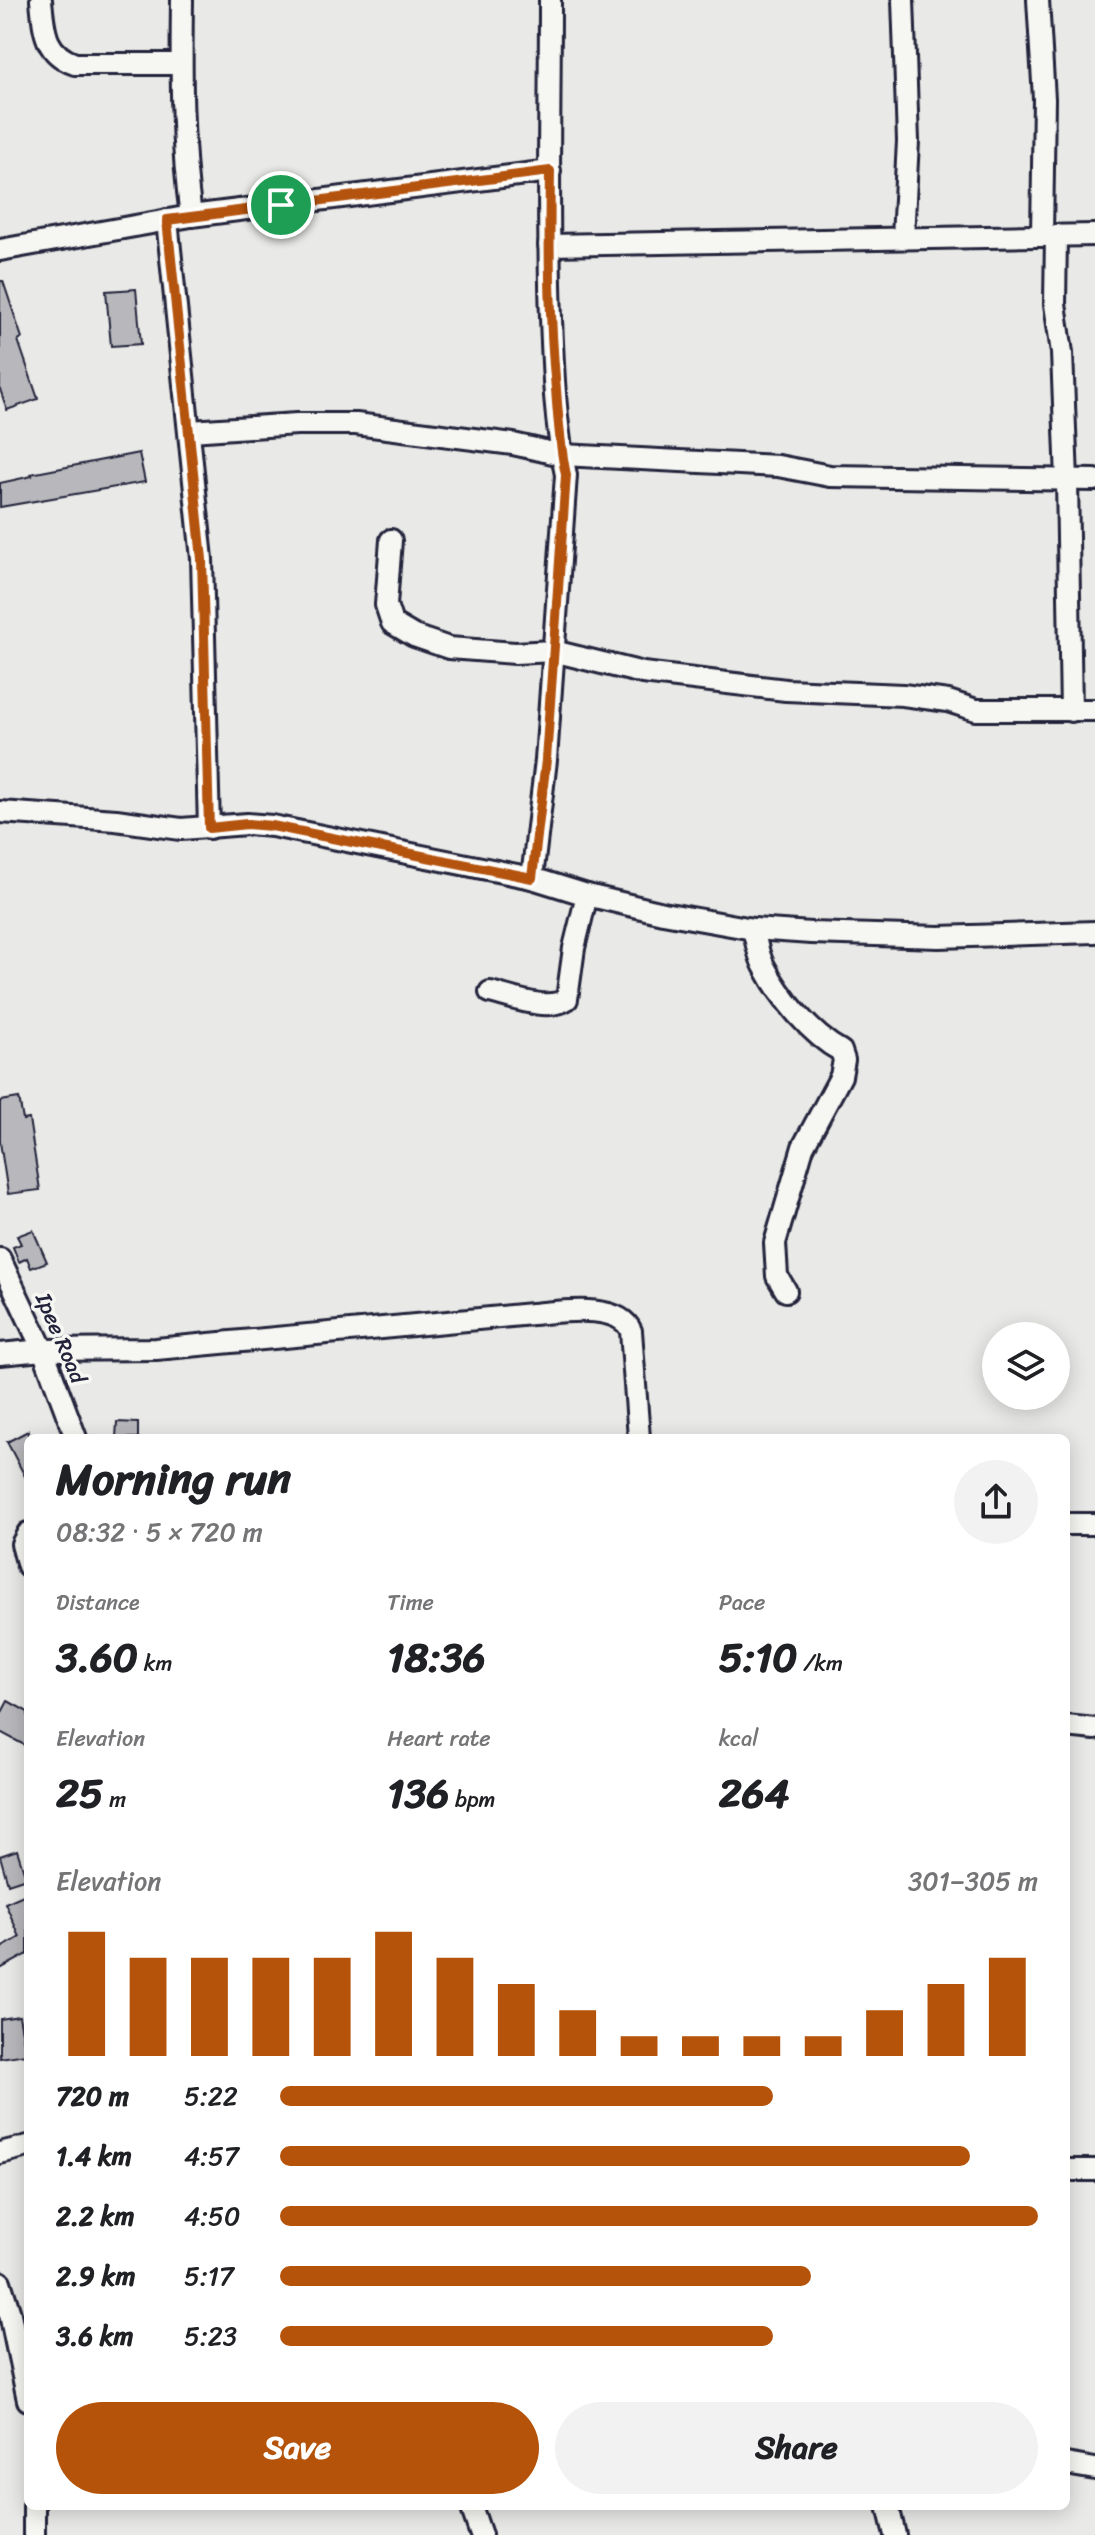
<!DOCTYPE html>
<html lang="en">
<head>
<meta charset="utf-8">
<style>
	body { margin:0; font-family:Sriracha,sans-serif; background:#f2f2f2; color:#202124; height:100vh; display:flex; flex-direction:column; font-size:30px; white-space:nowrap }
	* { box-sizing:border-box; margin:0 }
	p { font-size:26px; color:#757577 }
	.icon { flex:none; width:44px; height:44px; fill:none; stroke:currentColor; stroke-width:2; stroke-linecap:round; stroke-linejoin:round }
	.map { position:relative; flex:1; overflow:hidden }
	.drawer { position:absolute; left:24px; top:1434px; width:1046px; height:1076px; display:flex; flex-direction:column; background:#fff; border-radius:12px; box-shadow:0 4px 20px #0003 }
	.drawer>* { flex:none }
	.controls { position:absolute; left:982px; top:1322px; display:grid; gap:16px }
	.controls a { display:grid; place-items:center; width:88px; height:88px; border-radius:50%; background:#fff; box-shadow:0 4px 20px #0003; font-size:40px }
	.pin { position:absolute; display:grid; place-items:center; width:68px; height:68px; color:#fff; margin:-34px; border:4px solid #fff; border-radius:50%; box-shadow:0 2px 8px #0007 }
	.round { display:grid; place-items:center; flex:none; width:84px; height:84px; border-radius:42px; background:#f2f2f2 }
	.headline { display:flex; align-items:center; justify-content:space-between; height:136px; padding:0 32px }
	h1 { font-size:44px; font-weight:800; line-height:60px }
	.metrics { display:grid; grid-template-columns:repeat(3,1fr); gap:12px; height:136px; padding:8px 32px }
	.metrics div { display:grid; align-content:center }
	.metrics b { font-size:40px; font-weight:800 }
	.metrics small { font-size:22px; font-weight:400 }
	.metrics p { font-size:22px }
	.chart { height:224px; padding:16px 32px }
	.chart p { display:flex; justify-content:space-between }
	.chart svg { width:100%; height:144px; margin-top:8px; stroke:#b45309; stroke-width:6 }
	.action { display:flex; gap:16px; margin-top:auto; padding:16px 32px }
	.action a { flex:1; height:92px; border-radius:48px; background:#b45309; color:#fff; font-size:32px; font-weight:800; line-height:92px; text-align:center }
	.action a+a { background:#f2f2f2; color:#202124 }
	ul { padding:0 32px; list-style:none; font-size:26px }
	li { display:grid; grid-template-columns:128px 96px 1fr; align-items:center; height:60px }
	li i { height:20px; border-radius:10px; background:#b45309 }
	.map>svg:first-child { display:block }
</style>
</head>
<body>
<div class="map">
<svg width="1095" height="2535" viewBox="0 0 1095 2535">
	<rect width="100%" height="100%" fill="#e9e9e7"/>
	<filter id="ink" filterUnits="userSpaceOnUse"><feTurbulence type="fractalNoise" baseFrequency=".0125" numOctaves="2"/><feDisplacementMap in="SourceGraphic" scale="16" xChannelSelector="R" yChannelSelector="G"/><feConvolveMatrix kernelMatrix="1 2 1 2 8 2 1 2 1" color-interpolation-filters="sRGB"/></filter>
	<g filter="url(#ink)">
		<!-- building -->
		<g fill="#b8b8bc" stroke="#22223b" stroke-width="2">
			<polygon points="0,281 3,281 22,338 18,340 38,399 7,410 0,389"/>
			<polygon points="136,289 141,344 111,346 106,291"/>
			<polygon points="139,453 145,482 0,507 0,483 32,476 31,474"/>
			<polygon points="19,1098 23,1120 29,1119 40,1190 8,1194 0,1142 0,1101"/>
			<polygon points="33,1230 47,1262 31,1268 27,1258 19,1262 13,1247 21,1244 17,1236"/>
			<polygon points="117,1422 138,1423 138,1438 116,1438"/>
			<polygon points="28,1431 28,1482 7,1442"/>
			<polygon points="8,1701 28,1712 28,1747 0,1732 0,1716"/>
			<polygon points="17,1850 26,1878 8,1884 0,1856"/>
			<polygon points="28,1893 28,1954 0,1969 0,1949 20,1937 5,1903"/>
			<polygon points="19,2016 26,2054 0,2058 0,2019"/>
		</g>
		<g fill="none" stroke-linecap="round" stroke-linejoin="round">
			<defs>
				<g id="minor">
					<path d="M41,0c3,30 3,53 34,64h106"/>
					<path d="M182,0c-1,73 -1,144 9,216"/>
					<polyline points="903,0 908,141 903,238"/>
					<polyline points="1038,0 1044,99 1042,236"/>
					<polyline points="167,220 202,559 209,828"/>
					<polyline points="1056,235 1055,304 1062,353 1067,480 1071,711"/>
					<polyline points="549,245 1095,235"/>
					<polyline points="0,250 191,216 550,171"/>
					<polyline points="190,431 297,424 356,424 513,444 562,455 778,466 830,476 1095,480"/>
					<polyline points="391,540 386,605 392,623 414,636 449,648 515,653 553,651 643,673 786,690 903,695 948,701 976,710 1095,710"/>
					<polyline points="0,812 116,820 181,829 247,824 272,826 532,878 587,895 663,913 753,929 811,933 939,937 1095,932"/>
					<path d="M532,878l14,-118 20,-285c-11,-51 -13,-105 -15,-157 -4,-106 -1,-212 -1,-318"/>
					<path d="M753,929c3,11 5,26 11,37 16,31 47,69 77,85l3,9 -3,16 -38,71 -28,96 2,33 9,15"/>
					<path d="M490,992c21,5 58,20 77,7l7,-51 13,-53"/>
					<polyline points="0,1259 43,1350 76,1438"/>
					<path d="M0,1354l43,-4 113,-1 376,-35c27,-2 87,-12 99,17l8,107"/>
					<polyline points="1066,1524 1095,1524"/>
					<polyline points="28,1533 22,1544 28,1566"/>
					<polyline points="1066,1726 1095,1729"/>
					<polyline points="0,2153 28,2146"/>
					<polyline points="1066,2170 1095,2170"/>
					<polyline points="0,2282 10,2314 28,2400"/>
					<polyline points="1066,2464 1095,2469"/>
					<polyline points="471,2506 481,2535"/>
					<polyline points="888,2506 895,2535"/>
					<polyline points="34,2535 34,2506"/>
				</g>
			</defs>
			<!-- minor casing -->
			<use href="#minor" stroke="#22223b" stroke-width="26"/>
			<!-- minor -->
			<use href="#minor" stroke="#f6f6f2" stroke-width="20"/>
		</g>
	</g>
	<g fill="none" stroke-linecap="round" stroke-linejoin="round" filter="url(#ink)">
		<defs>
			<path id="route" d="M550,171c-1,73 -1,145 6,218 2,29 4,58 10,86l-20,285 -14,118 -260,-52 -25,-2 -38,4 -7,-269 -35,-339z"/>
		</defs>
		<!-- route casing -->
		<use href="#route" stroke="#fff" stroke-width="16"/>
		<!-- route -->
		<use href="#route" stroke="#b45309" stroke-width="10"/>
	</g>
	<g text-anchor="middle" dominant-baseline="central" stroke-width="7" stroke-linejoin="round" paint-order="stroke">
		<!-- street labels -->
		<g font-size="22" fill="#22223b" stroke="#f6f6f2">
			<text transform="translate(61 1338) rotate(67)">Ipee Road</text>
		</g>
	</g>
</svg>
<div class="controls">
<a><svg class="icon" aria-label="layers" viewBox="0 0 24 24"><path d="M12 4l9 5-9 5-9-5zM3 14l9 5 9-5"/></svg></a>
</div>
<div class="pin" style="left:281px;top:205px;background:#1e9e55"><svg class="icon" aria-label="arrive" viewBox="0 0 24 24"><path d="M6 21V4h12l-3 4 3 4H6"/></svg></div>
<section class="drawer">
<div class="headline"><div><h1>Morning run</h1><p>08:32 · 5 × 720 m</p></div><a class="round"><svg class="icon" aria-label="share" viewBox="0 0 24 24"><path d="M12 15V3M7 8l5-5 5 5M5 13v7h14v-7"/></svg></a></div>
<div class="metrics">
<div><p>Distance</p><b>3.60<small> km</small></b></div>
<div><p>Time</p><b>18:36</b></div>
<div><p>Pace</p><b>5:10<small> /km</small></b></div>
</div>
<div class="metrics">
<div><p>Elevation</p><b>25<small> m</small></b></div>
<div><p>Heart rate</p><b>136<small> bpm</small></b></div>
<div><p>kcal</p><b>264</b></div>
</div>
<div class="chart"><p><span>Elevation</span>301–305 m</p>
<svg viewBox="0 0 160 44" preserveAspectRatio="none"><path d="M5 44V6M15 44V14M25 44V14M35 44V14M45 44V14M55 44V6M65 44V14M75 44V22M85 44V30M95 44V38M105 44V38M115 44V38M125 44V38M135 44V30M145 44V22M155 44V14"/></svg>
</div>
<ul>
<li><b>720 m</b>5:22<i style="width:65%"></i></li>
<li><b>1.4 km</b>4:57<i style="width:91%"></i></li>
<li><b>2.2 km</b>4:50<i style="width:100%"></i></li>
<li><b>2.9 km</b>5:17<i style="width:70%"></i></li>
<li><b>3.6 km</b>5:23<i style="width:65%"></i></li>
</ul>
<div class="action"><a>Save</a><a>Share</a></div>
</section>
</div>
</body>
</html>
